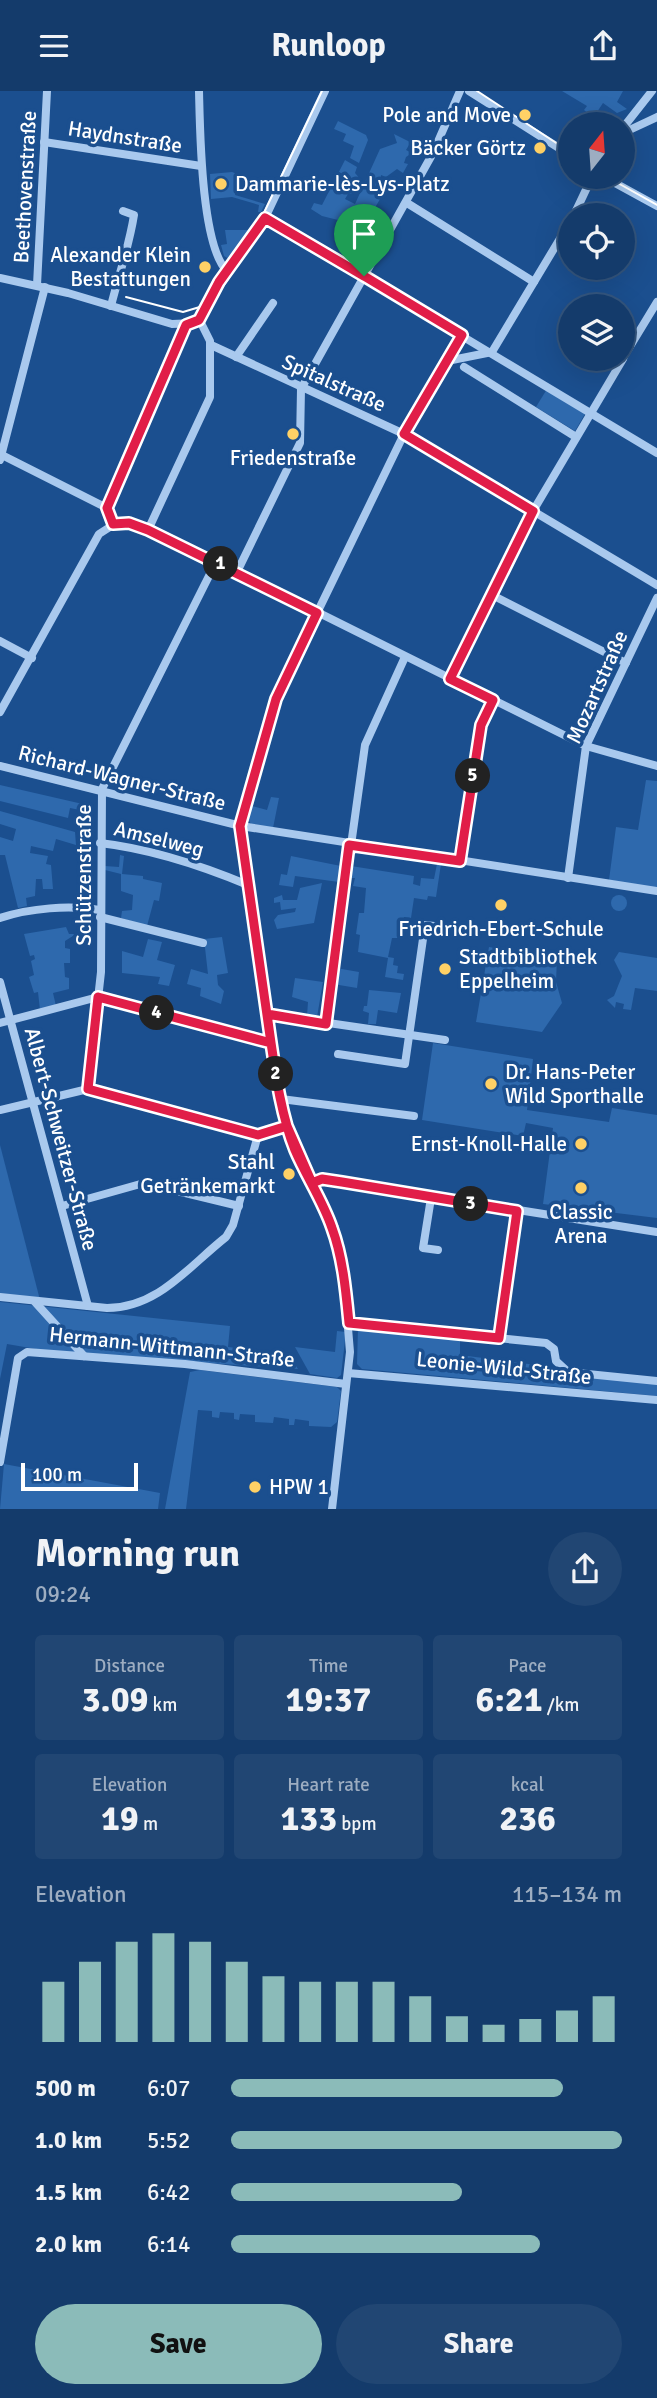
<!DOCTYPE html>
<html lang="en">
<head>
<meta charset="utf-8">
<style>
	body { margin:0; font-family:Signika,sans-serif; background:#214673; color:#f1f3f6; height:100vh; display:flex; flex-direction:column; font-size:26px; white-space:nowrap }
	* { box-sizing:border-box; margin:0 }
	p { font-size:23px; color:#9dadc1 }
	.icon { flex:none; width:38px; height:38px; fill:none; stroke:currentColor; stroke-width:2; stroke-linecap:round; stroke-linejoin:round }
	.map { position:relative; height:1418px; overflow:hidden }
	.side { display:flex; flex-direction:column; background:#143b6b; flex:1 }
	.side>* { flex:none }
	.needle { width:46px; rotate:17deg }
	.tools { position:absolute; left:558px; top:21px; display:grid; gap:14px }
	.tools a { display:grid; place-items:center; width:77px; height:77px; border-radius:50%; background:#143b6b; box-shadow:0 7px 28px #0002,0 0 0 2px #33557e; font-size:35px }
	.scale { position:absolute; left:21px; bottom:18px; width:117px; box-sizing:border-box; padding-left:7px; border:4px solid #fff; border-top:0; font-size:19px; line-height:24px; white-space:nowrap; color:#fff; -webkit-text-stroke:5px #1b4f8f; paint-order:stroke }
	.pin { position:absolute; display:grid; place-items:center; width:60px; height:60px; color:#fff; margin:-72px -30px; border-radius:50% 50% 50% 0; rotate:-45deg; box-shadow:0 0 7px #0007 }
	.pin .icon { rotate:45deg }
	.km { position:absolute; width:35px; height:35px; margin:-18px; border-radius:50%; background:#222; color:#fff; font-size:19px; line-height:35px; text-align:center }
	.round { display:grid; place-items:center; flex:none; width:74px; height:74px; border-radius:37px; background:#214673 }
	.headline { display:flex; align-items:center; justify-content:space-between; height:119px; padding:0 35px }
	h1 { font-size:38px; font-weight:800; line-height:52px }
	.figures { display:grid; grid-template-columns:repeat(3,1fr); gap:10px; height:119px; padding:7px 35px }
	.figures div { display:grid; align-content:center; border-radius:7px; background:#214673; text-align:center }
	.figures b { font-size:35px; font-weight:800 }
	.figures small { font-size:19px; font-weight:400 }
	.figures p { font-size:19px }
	.chart { height:196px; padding:14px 35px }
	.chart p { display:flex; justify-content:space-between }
	.chart svg { width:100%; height:126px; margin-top:7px; stroke:#8bbbb9; stroke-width:6 }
	.cta { display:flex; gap:14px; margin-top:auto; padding:14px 35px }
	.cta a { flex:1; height:80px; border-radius:42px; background:#8bbbb9; color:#111; font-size:28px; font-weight:800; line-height:80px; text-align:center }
	.cta a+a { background:#214673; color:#f1f3f6 }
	ul { padding:0 35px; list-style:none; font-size:23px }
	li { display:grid; grid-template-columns:112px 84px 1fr; align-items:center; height:52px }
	li i { height:18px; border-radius:9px; background:#8bbbb9 }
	header { display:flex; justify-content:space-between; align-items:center; height:91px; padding:0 35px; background:#143b6b; font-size:32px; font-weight:800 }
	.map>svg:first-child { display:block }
</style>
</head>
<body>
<header><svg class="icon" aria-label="menu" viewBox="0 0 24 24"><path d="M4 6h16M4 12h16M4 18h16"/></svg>Runloop<svg class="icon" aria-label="share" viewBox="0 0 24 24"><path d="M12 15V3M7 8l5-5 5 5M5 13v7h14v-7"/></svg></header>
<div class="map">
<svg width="657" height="1418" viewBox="0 0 657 1418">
	<rect width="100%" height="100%" fill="#1b4f8f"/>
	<!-- green -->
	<g fill="#2e69ad">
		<polygon points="562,0 623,0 617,11 627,18 617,22 603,12 597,21 606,28 603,33 584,33 589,23 584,19 587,15"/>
		<polygon points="338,30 366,44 368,49 359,72 350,67 354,55 343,50 346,43 334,38"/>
		<polygon points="394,43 420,56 418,59 409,54 406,59 412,62 406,66 404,72 408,73 403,82 397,78 386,86 381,84 380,95 386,98 373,120 366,117 357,131 380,145 371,161 364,157 368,151 356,143 353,145 349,143 350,140 344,136 346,131 322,125 311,118 314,112 322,114 345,69 357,76 355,82 361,89 354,102 348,103 345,108 355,113 380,58 397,52"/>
		<polygon points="232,81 240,84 235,104 265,113 261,121 258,121 259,114 232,106 211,108 210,83"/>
		<polygon points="225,139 250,139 229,168 224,165 221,154 227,153"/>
		<polygon points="547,298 586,321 575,340 536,316"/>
		<polygon points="646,689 657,690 657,797 609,789 616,736 638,739"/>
		<polygon points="0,694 87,714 85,720 70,717 68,727 0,710"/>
		<polygon points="271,706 279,707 273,737 251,733 248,728 252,715 267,719"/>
		<polygon points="0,720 75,741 76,754 56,748 53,760 31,755 30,762 48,765 46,773 51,774 53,798 43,798 42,788 36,788 35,805 26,807 27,815 18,817 5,764 0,764 0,746 13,750 16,738 0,733"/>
		<polygon points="120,764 124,765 122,783 143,785 143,788 162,792 159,810 154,809 147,835 121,827 122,820 132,819 133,804 121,800 121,783 105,779 105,775 119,776"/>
		<polygon points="291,765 341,775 339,791 295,785 293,796 279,794 281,783 287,784"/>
		<polygon points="437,773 441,773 436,806 428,805 427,809 414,807 411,827 404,826 401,847 392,847 388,866 394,867 393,874 398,875 397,882 404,883 403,889 385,886 388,867 358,861 360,844 356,843 359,822 364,822 366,797 353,795 355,787 350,787 351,775 414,785 413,793 420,795 421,787 434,788"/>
		<polygon points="322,792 314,832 277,838 274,829 278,824 295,821 296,817 281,819 280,811 274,812 274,807 282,804 283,809 297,809 300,797"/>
		<circle cx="619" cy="812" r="8"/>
		<polygon points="66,836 69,843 76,843 65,850 65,857 70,858 70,872 64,872 65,886 69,887 69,898 53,902 56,915 40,919 38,901 34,902 29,886 34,884 31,870 35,868 34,864 30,865 24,843"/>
		<polygon points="222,846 228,882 217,884 218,894 224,900 221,913 200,905 201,897 187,893 191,878 208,883 204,848"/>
		<polygon points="148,848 162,851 157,869 175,874 169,895 158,893 160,886 122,882 122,860 143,866"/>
		<polygon points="489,856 557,867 556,891 562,912 542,941 476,931"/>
		<polygon points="619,861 657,867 657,900 635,897 631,919 623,918 624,913 616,911 615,917 607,909 614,905 622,885 614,869"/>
		<polygon points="336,877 359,881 357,897 333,893"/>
		<polygon points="295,887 323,891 317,926 307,925 308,911 292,906"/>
		<polygon points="369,899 401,902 397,922 378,919 376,933 368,933 369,922 363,920 364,915 367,915"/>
		<polygon points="433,952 533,968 527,1019 609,1031 612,1017 657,1024 657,1127 543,1113 553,1037 526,1032 523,1045 422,1029"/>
		<polygon points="0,1054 40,1209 0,1203"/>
		<polygon points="0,1211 230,1235 228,1256 288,1263 298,1278 59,1262 7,1253 0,1288"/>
		<polygon points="358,1237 460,1249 460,1264 551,1276 562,1282 657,1293 657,1305 362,1278 357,1273"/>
		<polygon points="337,1240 346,1241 341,1284 337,1287 310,1283 295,1256 335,1261"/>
		<polygon points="200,1279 337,1296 341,1300 337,1331 331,1336 309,1335 309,1330 295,1328 294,1334 289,1334 289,1328 274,1326 273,1332 255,1331 255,1324 240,1323 239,1329 234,1328 234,1322 220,1321 219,1327 212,1326 212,1320 198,1319 186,1418 165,1418 190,1281"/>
		<polygon points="4,1373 160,1402 158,1418 0,1418"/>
	</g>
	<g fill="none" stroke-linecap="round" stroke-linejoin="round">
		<!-- minor -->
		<g stroke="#a9c9ee" stroke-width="8">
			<path d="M199,0c1,38 2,155 28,180"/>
			<polyline points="469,0 570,64"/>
			<polyline points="625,41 626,33 652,0"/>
			<polyline points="623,42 657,26"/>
			<polyline points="44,51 201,75"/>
			<polyline points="604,86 657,115"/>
			<polyline points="407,112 534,191"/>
			<polyline points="574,124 592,86"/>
			<polyline points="265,127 657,362"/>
			<polyline points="0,187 68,202 172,233 195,232 265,127 325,0"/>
			<polyline points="37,194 47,0"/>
			<path d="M111,215c8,-32 18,-59 23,-91l-11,-4"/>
			<polyline points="211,254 404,343 657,494"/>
			<polyline points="236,266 273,212"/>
			<polyline points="623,267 657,211"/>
			<polyline points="447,270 492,261 570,131"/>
			<polyline points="464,276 576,346"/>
			<polyline points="301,298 433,62 460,0"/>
			<polyline points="0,363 107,417"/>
			<polyline points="0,369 45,196"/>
			<polyline points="113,434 108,411 186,234"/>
			<polyline points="148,439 210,306 210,250 199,228"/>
			<polyline points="237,481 300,352 301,298"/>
			<polyline points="492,504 626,572"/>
			<polyline points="0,550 32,567"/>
			<polyline points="450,588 533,420 623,268"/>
			<polyline points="0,621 99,443 113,434 129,432 237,481 586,655 657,675"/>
			<polyline points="0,675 241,735 657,800"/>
			<path d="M100,752c52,6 100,22 148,42"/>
			<polyline points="460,770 481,634 493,609"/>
			<polyline points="568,787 586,655 657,507"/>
			<polyline points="100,826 203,852"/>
			<path d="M0,827c30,-10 69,-13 100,-8"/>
			<polyline points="0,891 88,1215"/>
			<polyline points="267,923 445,949"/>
			<polyline points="0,932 98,906 271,952"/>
			<polyline points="326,933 365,654 405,566"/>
			<polyline points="338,963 405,973 425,834 434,835"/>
			<polyline points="88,998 101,881 102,698 216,471"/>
			<polyline points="281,1008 414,1025"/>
			<polyline points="0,1019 88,998 258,1044"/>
			<polyline points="312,1092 322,1088 342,1091 657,1141"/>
			<polyline points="431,1107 423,1157 438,1159"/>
			<polyline points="62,1115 144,1092 239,1115"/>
			<path d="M0,1206l107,11c51,0 82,-42 119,-71l7,-12 25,-90 29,-9"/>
			<polyline points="35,1211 84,1265"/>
			<polyline points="350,1232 546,1252 554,1258 556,1270 568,1281 657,1290"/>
			<polyline points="499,1247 517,1120"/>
			<polyline points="348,1282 657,1309"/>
			<polyline points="0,1371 18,1267 27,1261 185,1273 346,1293"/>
			<polyline points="332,1418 350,1261 344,1189 333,1137 287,1035 273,972 241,735 267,634 285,588 404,343 462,244"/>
		</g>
		<!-- tram -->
		<g stroke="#fff" stroke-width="2">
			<polyline points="477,0 570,61"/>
			<polyline points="607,86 657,114"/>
			<polyline points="126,206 183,221 203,215 260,130 322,0"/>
		</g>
	</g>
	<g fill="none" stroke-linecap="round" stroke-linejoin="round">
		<defs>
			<path id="route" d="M364,185l-99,-58 -46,64 -20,38 -13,5 -79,183 6,16 16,-1 19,7 169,83 -41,86 -36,127 29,203c6,40 11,83 26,121 11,26 28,51 37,78 11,30 14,64 17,95l150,15 18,-127 -175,-29 -20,-3 -10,4 -25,-57 -29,9 -170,-46 10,-92 173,46 -4,-29 59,10 23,-179 111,16 21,-136 12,-25 -43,-21 83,-168 -129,-77 58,-99 -98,-59"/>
		</defs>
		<!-- route casing -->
		<use href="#route" stroke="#fff" stroke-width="14"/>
		<!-- route -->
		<use href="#route" stroke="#e11d48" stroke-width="9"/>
	</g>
	<!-- markers -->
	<g fill="#ffd166" stroke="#1b4f8f" stroke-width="2.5">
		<circle cx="525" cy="24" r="7"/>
		<circle cx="540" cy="57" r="7"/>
		<circle cx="221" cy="93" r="7"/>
		<circle cx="205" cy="176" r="7"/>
		<circle cx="293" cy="343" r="7"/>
		<circle cx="501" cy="814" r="7"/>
		<circle cx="445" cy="878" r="7"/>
		<circle cx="491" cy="993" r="7"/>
		<circle cx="581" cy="1053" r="7"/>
		<circle cx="289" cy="1083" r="7"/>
		<circle cx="581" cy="1097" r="7"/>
		<circle cx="255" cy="1396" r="7"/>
	</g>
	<g text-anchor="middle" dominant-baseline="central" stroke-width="7" stroke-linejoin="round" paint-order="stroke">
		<!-- poi labels -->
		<g font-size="21" fill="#fff" stroke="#1b4f8f" text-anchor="end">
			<text x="511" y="24">Pole and Move</text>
			<text x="526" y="57">Bäcker Görtz</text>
			<text x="235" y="93" text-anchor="start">Dammarie-lès-Lys-Platz</text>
			<text x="191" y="164">Alexander Klein<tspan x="191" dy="24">Bestattungen</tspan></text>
			<text x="293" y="367" text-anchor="middle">Friedenstraße</text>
			<text x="501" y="838" text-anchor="middle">Friedrich-Ebert-Schule</text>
			<text x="459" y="866" text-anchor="start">Stadtbibliothek<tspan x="459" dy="24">Eppelheim</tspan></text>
			<text x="505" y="981" text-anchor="start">Dr. Hans-Peter<tspan x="505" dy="24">Wild Sporthalle</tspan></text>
			<text x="567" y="1053">Ernst-Knoll-Halle</text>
			<text x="275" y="1071">Stahl<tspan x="275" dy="24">Getränkemarkt</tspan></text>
			<text x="581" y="1121" text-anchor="middle">Classic<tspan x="581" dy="24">Arena</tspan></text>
			<text x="269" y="1396" text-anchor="start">HPW 1</text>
		</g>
		<!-- street labels -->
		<g font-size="21" fill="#fff" stroke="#1b4f8f">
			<text transform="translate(125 46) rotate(9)">Haydnstraße</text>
			<text transform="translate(25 96) rotate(-87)">Beethovenstraße</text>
			<text transform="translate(334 292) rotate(24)">Spitalstraße</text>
			<text transform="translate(597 596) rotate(-66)">Mozartstraße</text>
			<text transform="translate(122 687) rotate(14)">Richard-Wagner-Straße</text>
			<text transform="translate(159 748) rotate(14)">Amselweg</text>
			<text transform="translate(84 784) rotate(-90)">Schützenstraße</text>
			<text transform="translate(61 1048) rotate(75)">Albert-Schweitzer-Straße</text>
			<text transform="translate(172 1256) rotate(6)">Hermann-Wittmann-Straße</text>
			<text transform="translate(504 1277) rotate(6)">Leonie-Wild-Straße</text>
		</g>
	</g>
</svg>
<div class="tools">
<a><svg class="needle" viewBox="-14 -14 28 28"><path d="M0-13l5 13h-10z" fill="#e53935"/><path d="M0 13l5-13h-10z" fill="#9dadc1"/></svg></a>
<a><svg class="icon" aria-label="locate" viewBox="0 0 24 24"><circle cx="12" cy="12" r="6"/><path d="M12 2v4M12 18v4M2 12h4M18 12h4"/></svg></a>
<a><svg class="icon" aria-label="layers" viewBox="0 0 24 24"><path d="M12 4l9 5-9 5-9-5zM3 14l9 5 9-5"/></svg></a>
</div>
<div class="scale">100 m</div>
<div class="pin" style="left:364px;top:185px;background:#1e9e55"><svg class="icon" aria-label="arrive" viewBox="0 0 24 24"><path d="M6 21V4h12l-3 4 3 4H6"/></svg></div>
<b class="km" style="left:221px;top:473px">1</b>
<b class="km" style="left:276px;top:983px">2</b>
<b class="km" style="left:471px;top:1113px">3</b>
<b class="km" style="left:157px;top:922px">4</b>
<b class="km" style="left:473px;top:685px">5</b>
</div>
<section class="side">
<div class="headline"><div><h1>Morning run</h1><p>09:24</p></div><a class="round"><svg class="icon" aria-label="share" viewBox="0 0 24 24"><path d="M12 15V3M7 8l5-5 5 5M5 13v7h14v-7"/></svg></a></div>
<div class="figures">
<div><p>Distance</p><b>3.09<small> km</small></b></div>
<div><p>Time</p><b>19:37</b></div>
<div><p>Pace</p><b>6:21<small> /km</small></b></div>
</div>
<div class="figures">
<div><p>Elevation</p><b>19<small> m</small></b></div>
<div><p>Heart rate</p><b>133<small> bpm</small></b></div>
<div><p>kcal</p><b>236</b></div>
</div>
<div class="chart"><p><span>Elevation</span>115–134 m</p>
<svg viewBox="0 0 160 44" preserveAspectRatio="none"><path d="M5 44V23M15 44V16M25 44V9M35 44V6M45 44V9M55 44V16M65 44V21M75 44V23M85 44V23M95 44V23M105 44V28M115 44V35M125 44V38M135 44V36M145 44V33M155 44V28"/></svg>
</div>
<ul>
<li><b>500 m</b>6:07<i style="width:85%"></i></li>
<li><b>1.0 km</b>5:52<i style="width:100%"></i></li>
<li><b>1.5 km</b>6:42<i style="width:59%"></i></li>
<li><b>2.0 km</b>6:14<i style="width:79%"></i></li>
</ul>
<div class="cta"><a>Save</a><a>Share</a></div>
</section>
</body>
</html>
